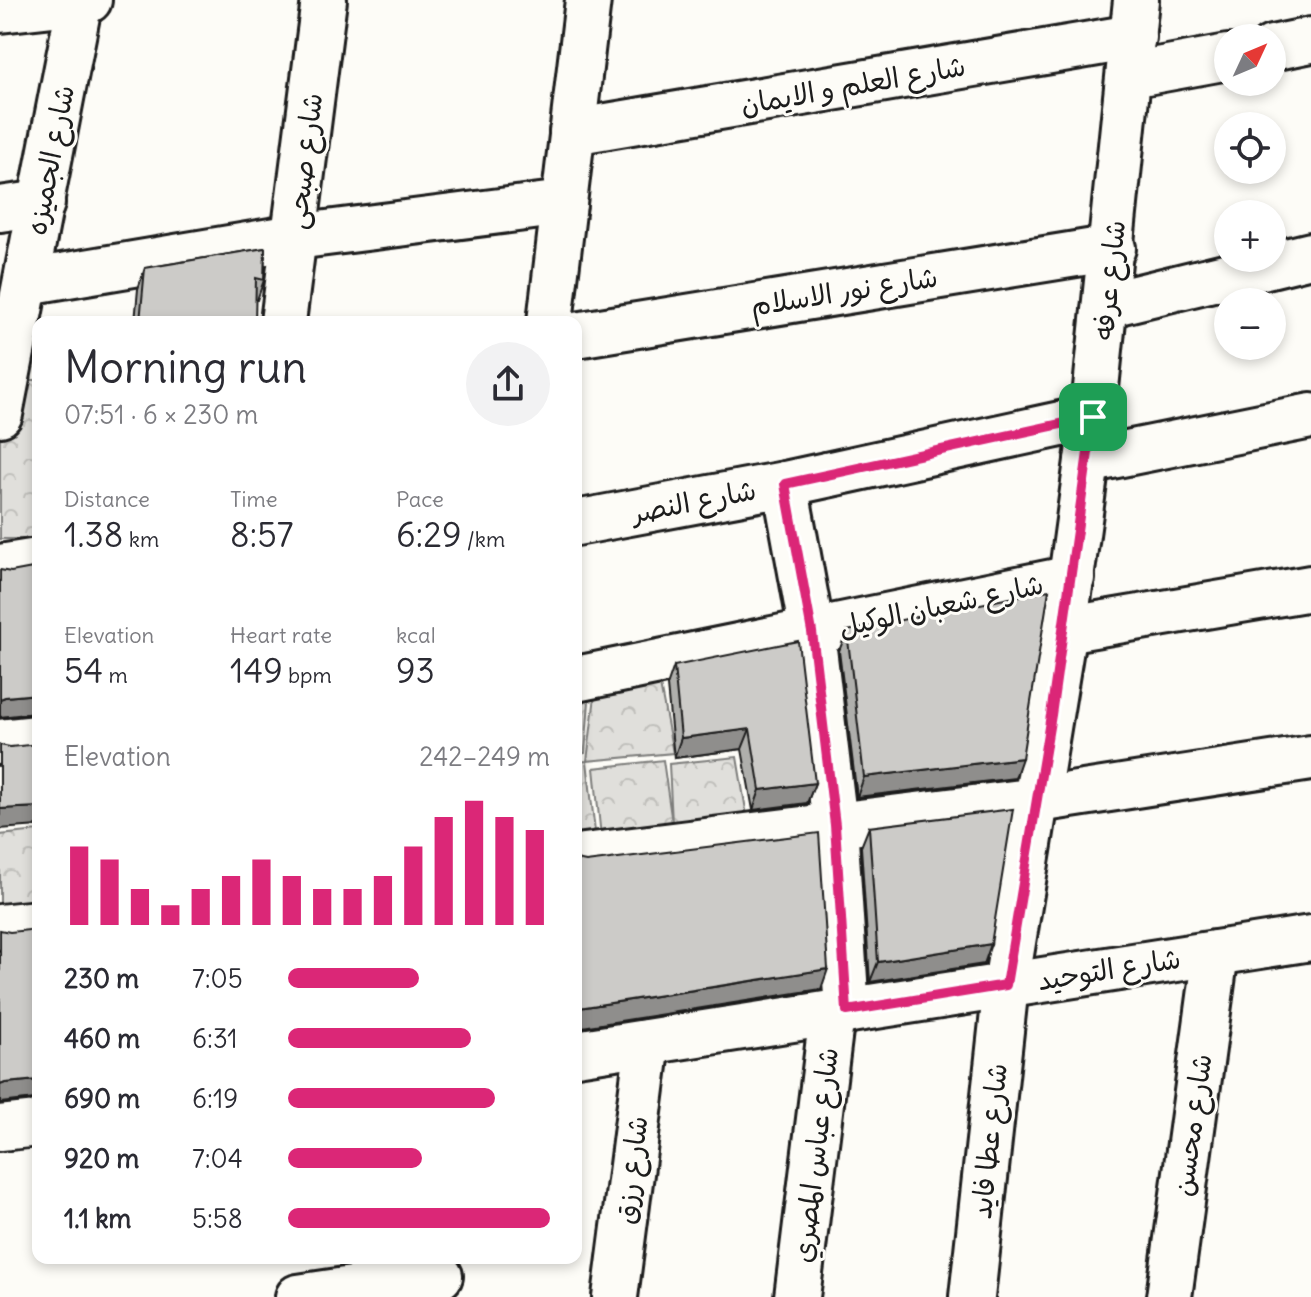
<!DOCTYPE html>
<html lang="en">
<head>
<meta charset="utf-8">
<style>
	body { margin:0; font-family:Delius,"Playpen Sans Arabic",sans-serif; background:#f2f2f3; color:#2b2b33; height:100vh; display:flex; flex-direction:column; font-size:30px; white-space:nowrap }
	* { box-sizing:border-box; margin:0 }
	p { font-size:26px; color:#7c7c81 }
	.icon { flex:none; width:44px; height:44px; fill:none; stroke:currentColor; stroke-width:2; stroke-linecap:round; stroke-linejoin:round }
	.map { position:relative; flex:1; overflow:hidden }
	.details { position:absolute; left:32px; top:316px; width:550px; height:948px; display:flex; flex-direction:column; background:#fff; border-radius:16px; box-shadow:0 4px 12px #0003 }
	.details>* { flex:none }
	.needle { width:52px; rotate:46deg }
	.controls { position:absolute; left:1214px; top:24px; display:grid; gap:16px }
	.controls a { display:grid; place-items:center; width:72px; height:72px; border-radius:50%; background:#fff; box-shadow:0 4px 12px #0003; font-size:40px }
	.pin { position:absolute; display:grid; place-items:center; width:68px; height:68px; color:#fff; margin:-34px; border-radius:16px; box-shadow:0 4px 12px #0006 }
	.round { display:grid; place-items:center; flex:none; width:84px; height:84px; border-radius:42px; background:#f2f2f3 }
	.headline { display:flex; align-items:center; justify-content:space-between; height:136px; padding:0 32px }
	h1 { font-size:44px; font-weight:600; line-height:60px }
	.stats { display:grid; grid-template-columns:repeat(3,1fr); gap:12px; height:136px; padding:8px 32px }
	.stats div { display:grid; align-content:center }
	.stats b { font-size:34px; font-weight:600 }
	.stats small { font-size:22px; font-weight:400 }
	.stats p { font-size:22px }
	.chart { height:224px; padding:16px 32px }
	.chart p { display:flex; justify-content:space-between }
	.chart svg { width:100%; height:144px; margin-top:8px; stroke:#db2777; stroke-width:6 }
	ul { padding:0 32px; list-style:none; font-size:26px }
	li { display:grid; grid-template-columns:128px 96px 1fr; align-items:center; height:60px }
	li i { height:20px; border-radius:10px; background:#db2777 }
	.map>svg:first-child { display:block }
</style>
</head>
<body>
<div class="map">
<svg width="1311" height="1297" viewBox="0 0 1311 1297">
	<defs>
		<pattern id="park-crowns" width="20" height="18" patternUnits="userSpaceOnUse" patternTransform="scale(2)"><rect width="20" height="18" fill="#e0dfdb"/><path d="M2 6a3 3 0 1 1 6 0M12 15a3 3 0 1 1 6 0" fill="none" stroke="#c0bfbb"/></pattern>
	</defs>
	<rect width="100%" height="100%" fill="#fdfcf7"/>
	<filter id="ink" filterUnits="userSpaceOnUse"><feTurbulence type="fractalNoise" baseFrequency=".0125" numOctaves="2"/><feDisplacementMap in="SourceGraphic" scale="16" xChannelSelector="R" yChannelSelector="G"/><feConvolveMatrix kernelMatrix="1 2 1 2 8 2 1 2 1" color-interpolation-filters="sRGB"/></filter>
	<g filter="url(#ink)">
		<!-- park -->
		<g fill="url(#park-crowns)" stroke="#7e7e7c" stroke-width="2">
			<polygon points="30,380 38,380 38,539 0,539 0,392 12,394"/>
			<polygon points="658,675 673,753 587,761 596,841 576,844 576,762 587,761 596,688"/>
			<polygon points="590,688 585,753 576,754 576,690"/>
			<polygon points="737,757 749,828 602,847 594,768 663,760 672,823 669,764"/>
			<polygon points="38,831 38,918 0,921 0,835"/>
		</g>
		<g fill="none" stroke-linecap="round" stroke-linejoin="round">
			<defs>
				<g id="minor">
					<polyline points="0,10 89,0"/>
					<polyline points="1272,48 1311,40"/>
					<polyline points="1130,75 1228,57"/>
					<polyline points="572,132 1133,37"/>
					<polyline points="0,209 42,203"/>
					<polyline points="26,282 295,237 564,203"/>
					<polyline points="1106,305 1311,255"/>
					<polyline points="283,322 324,0"/>
					<polyline points="550,322 588,0"/>
					<polyline points="576,335 1113,248"/>
					<polyline points="0,414 80,0"/>
					<polyline points="1087,461 1311,416"/>
					<polyline points="785,484 812,632 835,825 847,1011"/>
					<polyline points="576,523 785,484 1093,417"/>
					<polyline points="0,567 38,561"/>
					<polyline points="1064,630 1311,588"/>
					<polyline points="576,679 1072,578"/>
					<polyline points="0,742 38,738"/>
					<polyline points="576,857 1038,800 1311,758"/>
					<polyline points="0,927 38,923"/>
					<polyline points="576,1053 1311,938"/>
					<polyline points="0,1128 38,1124"/>
					<polyline points="298,1297 440,1276"/>
					<polyline points="615,1297 648,1042"/>
					<polyline points="797,1297 832,1014"/>
					<polyline points="972,1297 1006,985 1064,630 1093,417 1136,0"/>
					<polyline points="1169,1297 1216,953"/>
				</g>
			</defs>
			<!-- minor casing -->
			<use href="#minor" stroke="#1c1c1c" stroke-width="50"/>
			<!-- minor -->
			<use href="#minor" stroke="#fdfcf7" stroke-width="44"/>
		</g>
		<!-- wall -->
		<g fill="#afafac" stroke="#1c1c1c" stroke-width="2">
			<polygon points="265,248 264,280 257,300 255,300 255,322 135,322 138,289 145,268"/>
			<polygon points="847,631 1015,778 857,797 839,651"/>
			<polygon points="674,666 815,783 807,803 753,810 742,749 674,758 667,686"/>
			<polygon points="869,827 984,964 870,982 861,847"/>
		</g>
		<!-- shaded-wall -->
		<g fill="#8f8e8c" stroke="#1c1c1c" stroke-width="2">
			<polygon points="38,694 38,706 35,713 0,717 0,699 5,697"/>
			<polygon points="750,729 742,749 674,758 681,738"/>
			<polygon points="1022,758 1015,778 857,797 864,777"/>
			<polygon points="815,783 807,803 753,810 760,790"/>
			<polygon points="38,807 38,826 0,829 0,809"/>
			<polygon points="991,944 984,964 870,982 878,962"/>
			<polygon points="828,969 821,989 576,1028 576,1010 579,1008"/>
			<polygon points="38,1080 38,1092 35,1099 0,1103 0,1085 5,1083"/>
		</g>
		<!-- building -->
		<g fill="#cccbc8" stroke="#1c1c1c" stroke-width="2">
			<polygon points="265,248 264,280 256,278 255,322 140,322 145,268"/>
			<polygon points="38,567 38,694 5,697 0,699 0,570 11,572"/>
			<polygon points="1049,590 1022,758 864,777 847,631"/>
			<polygon points="798,641 815,783 760,790 750,729 681,738 674,666"/>
			<polygon points="38,744 38,807 0,809 0,745 10,747"/>
			<polygon points="1013,809 991,944 878,962 869,827"/>
			<polygon points="819,833 828,969 579,1008 576,1010 576,860 586,862"/>
			<polygon points="38,929 38,1080 5,1083 0,1085 0,930 10,932"/>
		</g>
	</g>
	<g fill="none" stroke-linecap="round" stroke-linejoin="round" filter="url(#ink)">
		<defs>
			<polygon id="route" points="1093,417 1051,715 1006,985 847,1011 835,825 812,632 785,484"/>
		</defs>
		<!-- route casing -->
		<use href="#route" stroke="#fff" stroke-width="16"/>
		<!-- route -->
		<use href="#route" stroke="#db2777" stroke-width="10"/>
	</g>
	<g text-anchor="middle" dominant-baseline="central" stroke-width="6" stroke-linejoin="round" paint-order="stroke">
		<!-- street labels -->
		<g font-size="28" fill="#1c1c1c" stroke="#fdfcf7">
			<text transform="translate(853 85) rotate(-10)">شارع العلم و الايمان</text>
			<text transform="translate(50 160) rotate(-79)">شارع الجميزه</text>
			<text transform="translate(304 161) rotate(-83)">شارع صبحى</text>
			<text transform="translate(1109 280) rotate(-84)">شارع عرفه</text>
			<text transform="translate(844 291) rotate(-9)">شارع نور الاسلام</text>
			<text transform="translate(694 501) rotate(-11)">شارع النصر</text>
			<text transform="translate(941 605) rotate(-12)">شارع شعبان الوكيل</text>
			<text transform="translate(1109 969) rotate(-9)">شارع التوحيد</text>
			<text transform="translate(1192 1125) rotate(-82)">شارع محسن</text>
			<text transform="translate(989 1141) rotate(-84)">شارع عطا فايد</text>
			<text transform="translate(815 1155) rotate(-83)">شارع عباس المصري</text>
			<text transform="translate(631 1170) rotate(-83)">شارع رزق</text>
		</g>
	</g>
</svg>
<div class="controls">
<a><svg class="needle" viewBox="-14 -14 28 28"><path d="M0-13l5 13h-10z" fill="#e53935"/><path d="M0 13l5-13h-10z" fill="#7c7c81"/></svg></a>
<a><svg class="icon" aria-label="locate" viewBox="0 0 24 24"><circle cx="12" cy="12" r="6"/><path d="M12 2v4M12 18v4M2 12h4M18 12h4"/></svg></a>
<a>+</a>
<a>−</a>
</div>
<div class="pin" style="left:1093px;top:417px;background:#1e9e55"><svg class="icon" aria-label="arrive" viewBox="0 0 24 24"><path d="M6 21V4h12l-3 4 3 4H6"/></svg></div>
<section class="details">
<div class="headline"><div><h1>Morning run</h1><p>07:51 · 6 × 230 m</p></div><a class="round"><svg class="icon" aria-label="share" viewBox="0 0 24 24"><path d="M12 15V3M7 8l5-5 5 5M5 13v7h14v-7"/></svg></a></div>
<div class="stats">
<div><p>Distance</p><b>1.38<small> km</small></b></div>
<div><p>Time</p><b>8:57</b></div>
<div><p>Pace</p><b>6:29<small> /km</small></b></div>
</div>
<div class="stats">
<div><p>Elevation</p><b>54<small> m</small></b></div>
<div><p>Heart rate</p><b>149<small> bpm</small></b></div>
<div><p>kcal</p><b>93</b></div>
</div>
<div class="chart"><p><span>Elevation</span>242–249 m</p>
<svg viewBox="0 0 160 44" preserveAspectRatio="none"><path d="M5 44V20M15 44V24M25 44V33M35 44V38M45 44V33M55 44V29M65 44V24M75 44V29M85 44V33M95 44V33M105 44V29M115 44V20M125 44V11M135 44V6M145 44V11M155 44V15"/></svg>
</div>
<ul>
<li><b>230 m</b>7:05<i style="width:50%"></i></li>
<li><b>460 m</b>6:31<i style="width:70%"></i></li>
<li><b>690 m</b>6:19<i style="width:79%"></i></li>
<li><b>920 m</b>7:04<i style="width:51%"></i></li>
<li><b>1.1 km</b>5:58<i style="width:100%"></i></li>
</ul>
</section>
</div>
</body>
</html>
